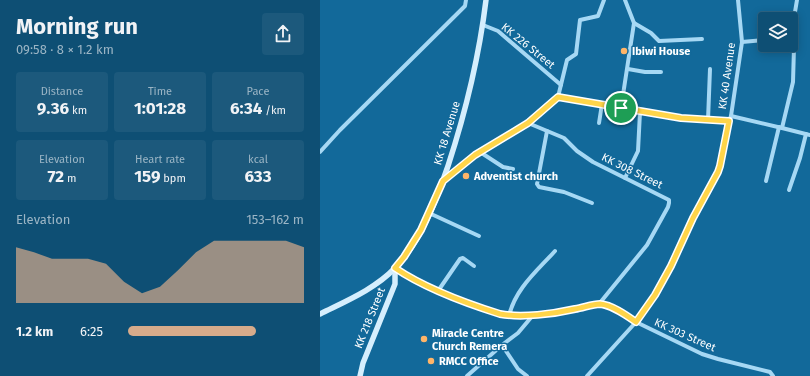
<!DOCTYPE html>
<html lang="en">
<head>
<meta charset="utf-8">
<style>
	body { margin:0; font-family:"Fira Sans",sans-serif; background:#1c597c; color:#f1f3f6; height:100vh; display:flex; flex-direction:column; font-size:15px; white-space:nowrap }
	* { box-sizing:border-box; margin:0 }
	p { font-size:13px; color:#9bb5c5 }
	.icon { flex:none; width:22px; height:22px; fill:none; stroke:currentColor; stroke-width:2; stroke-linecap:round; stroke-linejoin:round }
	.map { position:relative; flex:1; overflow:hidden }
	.sheet { display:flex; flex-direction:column; background:#0e4f74; width:320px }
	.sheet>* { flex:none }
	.fabs { position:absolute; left:438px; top:12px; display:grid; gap:8px }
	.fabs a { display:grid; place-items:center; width:40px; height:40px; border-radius:4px; background:#0e4f74; box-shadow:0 2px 10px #0003,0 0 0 1px #2e6686; font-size:20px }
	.pin { position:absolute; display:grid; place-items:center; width:34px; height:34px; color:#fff; margin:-17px; border:2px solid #fff; border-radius:50%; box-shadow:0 1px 4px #0007 }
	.round { display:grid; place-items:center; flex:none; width:42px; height:42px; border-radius:4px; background:#1c597c }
	.head { display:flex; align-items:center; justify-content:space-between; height:68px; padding:0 16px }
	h1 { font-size:22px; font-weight:700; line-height:30px }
	.stats { display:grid; grid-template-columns:repeat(3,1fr); gap:6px; height:68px; padding:4px 16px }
	.stats div { display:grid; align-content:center; border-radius:4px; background:#1c597c; text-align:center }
	.stats b { font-size:17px; font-weight:700 }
	.stats small { font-size:11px; font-weight:400 }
	.stats p { font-size:11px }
	.chart { height:112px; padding:8px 16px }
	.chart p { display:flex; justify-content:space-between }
	.chart svg { width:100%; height:72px; margin-top:4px; fill:#d6ab8b; opacity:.7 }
	ul { padding:0 16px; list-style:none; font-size:13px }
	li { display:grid; grid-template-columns:64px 48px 1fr; align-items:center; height:30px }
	li i { height:10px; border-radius:5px; background:#d6ab8b }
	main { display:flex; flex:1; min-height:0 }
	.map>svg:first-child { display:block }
</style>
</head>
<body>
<main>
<section class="sheet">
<div class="head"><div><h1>Morning run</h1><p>09:58 · 8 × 1.2 km</p></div><a class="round"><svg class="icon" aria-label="share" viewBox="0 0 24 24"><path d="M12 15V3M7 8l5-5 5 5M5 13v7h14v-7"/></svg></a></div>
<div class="stats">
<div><p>Distance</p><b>9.36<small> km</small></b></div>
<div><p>Time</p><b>1:01:28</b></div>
<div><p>Pace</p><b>6:34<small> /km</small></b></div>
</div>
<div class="stats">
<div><p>Elevation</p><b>72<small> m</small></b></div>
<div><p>Heart rate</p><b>159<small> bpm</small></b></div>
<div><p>kcal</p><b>633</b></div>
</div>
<div class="chart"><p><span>Elevation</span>153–162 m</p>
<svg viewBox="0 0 160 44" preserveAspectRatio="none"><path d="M0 44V10L10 13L20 17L30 17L40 17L50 20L60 31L70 38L80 34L90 24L100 13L110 6L120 6L130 6L140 6L150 6L160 10V44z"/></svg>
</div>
<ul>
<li><b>1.2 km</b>6:25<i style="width:73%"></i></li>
</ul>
</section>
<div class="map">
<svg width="490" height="376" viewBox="0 0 490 376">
	<rect width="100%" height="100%" fill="#12699a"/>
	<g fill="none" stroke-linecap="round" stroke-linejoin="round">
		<!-- street -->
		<g stroke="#a6d8f4" stroke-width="4">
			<polyline points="314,23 331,33 339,41 382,39"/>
			<polyline points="163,25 178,31 241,85"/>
			<polyline points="422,42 445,40"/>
			<polyline points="308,69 325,72 341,72"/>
			<polyline points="238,97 361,118 409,121"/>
			<polyline points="301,108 314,23 305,0"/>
			<polyline points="411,116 462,128 473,82 475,12 477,0"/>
			<polyline points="388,120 390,69"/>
			<polyline points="208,123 244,138 257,151 273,162 349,200 349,203 348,207 327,245 279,304 292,308 316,322 382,354 398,359 450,372 453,376"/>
			<polyline points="279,123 282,104"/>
			<polyline points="462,128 490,135"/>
			<polyline points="227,131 217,184 219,187 244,192 272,203"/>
			<polyline points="0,152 20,130 145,6 146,0"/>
			<polyline points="160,152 183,167 193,169"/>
			<polyline points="305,178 318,151 320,112"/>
			<polyline points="123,180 155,155 208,123 238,97 247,60 256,54 260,20 278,16 284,0"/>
			<polyline points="446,181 459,127"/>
			<polyline points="469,190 480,158 486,134"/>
			<polyline points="109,213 159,236"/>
			<polyline points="75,268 83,273 128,295 163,308 189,316 214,314 253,310 279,304"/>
			<polyline points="118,291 140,259 143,258 154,266"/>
			<path d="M189,316c6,-27 28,-45 46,-65"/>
			<polyline points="182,345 198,369 207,376"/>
			<polyline points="147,376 182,345 198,333 214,314"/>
			<polyline points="267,376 316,322 335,295 351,266 373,218 400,166 406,130 411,116 422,42 418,0"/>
		</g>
		<!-- secondary -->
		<g stroke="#d5eefd" stroke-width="5.5">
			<path d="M0,314c26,-13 55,-25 75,-46 26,-27 41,-67 53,-102 18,-55 31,-109 38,-166"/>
			<polyline points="40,376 43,363 75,284 75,268"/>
		</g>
	</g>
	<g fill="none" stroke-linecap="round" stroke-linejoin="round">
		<defs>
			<path id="route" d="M238,97l123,21 48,3 -9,45 -2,6 -25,46 -22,48 -16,29 -19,27c-10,-7 -24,-17 -36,-18 -8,0 -17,4 -25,5 -22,5 -53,9 -75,5 -35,-11 -74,-25 -105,-46l9,-11 17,-27 22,-49 32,-26 53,-32z"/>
		</defs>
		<!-- route casing -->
		<use href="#route" stroke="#fff" stroke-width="8"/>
		<!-- route -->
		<use href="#route" stroke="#ffd54a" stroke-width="5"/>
	</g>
	<!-- markers -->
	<g fill="#ffb568" stroke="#12699a" stroke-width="1.5">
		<circle cx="304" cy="51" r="4"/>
		<circle cx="146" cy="176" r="4"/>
		<circle cx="104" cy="339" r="4"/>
		<circle cx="111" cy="361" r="4"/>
	</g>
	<g text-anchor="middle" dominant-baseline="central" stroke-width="3" stroke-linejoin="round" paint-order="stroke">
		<!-- street labels -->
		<g font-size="11" fill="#fff" stroke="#12699a">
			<text transform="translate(208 46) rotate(39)">KK 226 Street</text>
			<text transform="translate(407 76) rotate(-82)">KK 40 Avenue</text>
			<text transform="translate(127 133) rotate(-73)">KK 18 Avenue</text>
			<text transform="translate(312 171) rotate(26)">KK 308 Street</text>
			<text transform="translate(50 318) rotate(-68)">KK 218 Street</text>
			<text transform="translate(365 335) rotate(24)">KK 303 Street</text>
		</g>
		<!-- poi labels -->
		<g font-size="11" font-weight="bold" fill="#fff" stroke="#12699a" text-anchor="start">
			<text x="312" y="51">Ibiwi House</text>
			<text x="154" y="176">Adventist church</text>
			<text x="112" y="333">Miracle Centre<tspan x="112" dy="13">Church Remera</tspan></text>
			<text x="119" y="361">RMCC Office</text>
		</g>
	</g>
</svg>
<div class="fabs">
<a><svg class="icon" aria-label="layers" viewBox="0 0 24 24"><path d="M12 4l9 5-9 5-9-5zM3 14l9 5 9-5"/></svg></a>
</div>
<div class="pin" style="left:301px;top:108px;background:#1e9e55"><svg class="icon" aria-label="arrive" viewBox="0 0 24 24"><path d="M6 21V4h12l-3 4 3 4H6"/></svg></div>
</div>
</main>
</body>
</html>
